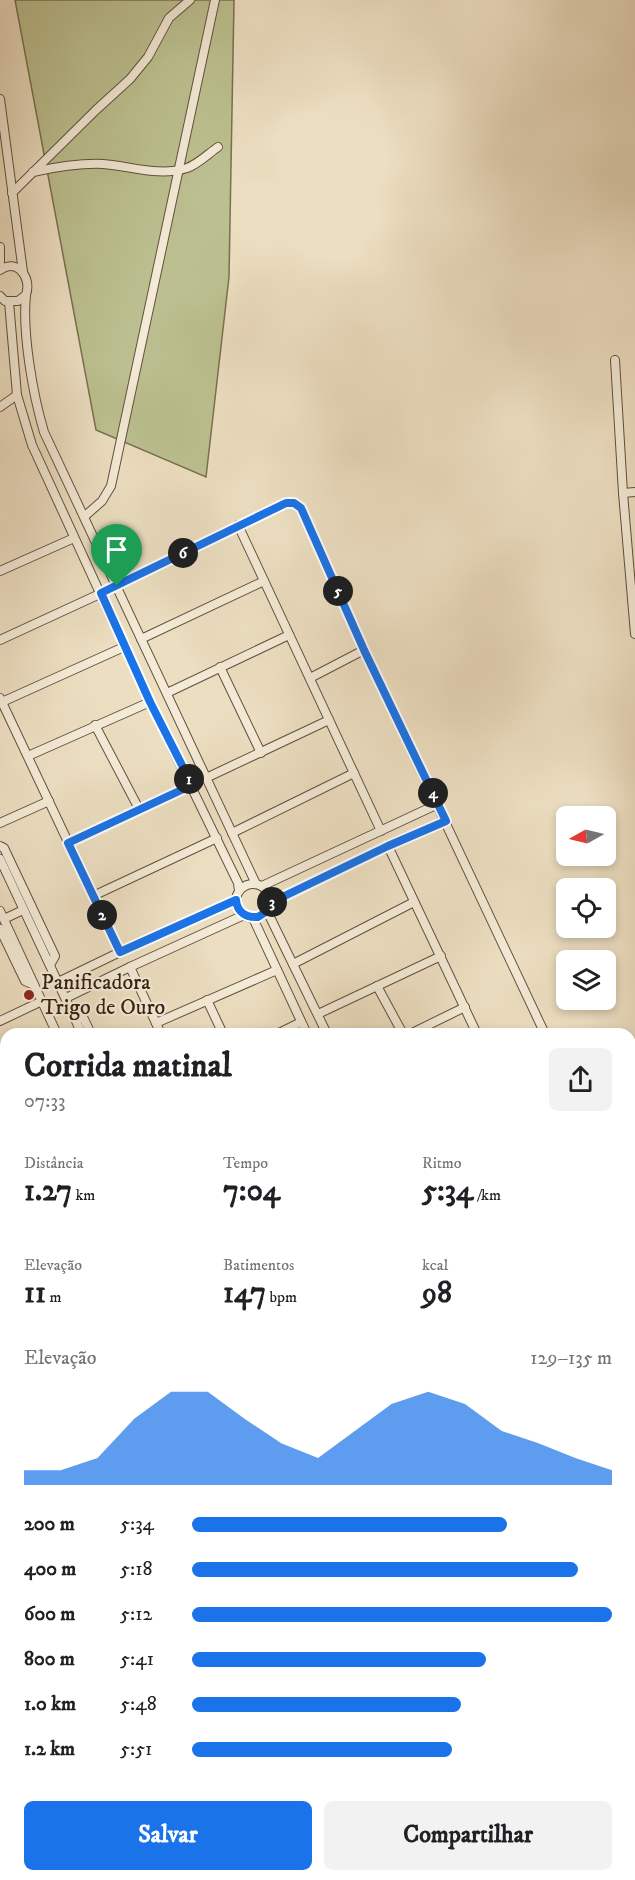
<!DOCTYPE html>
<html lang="pt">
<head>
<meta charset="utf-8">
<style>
	body { margin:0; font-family:"IM FELL DW Pica",serif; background:#f2f2f2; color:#202124; height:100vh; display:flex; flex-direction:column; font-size:22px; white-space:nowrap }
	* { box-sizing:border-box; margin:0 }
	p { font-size:20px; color:#757577 }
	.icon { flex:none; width:33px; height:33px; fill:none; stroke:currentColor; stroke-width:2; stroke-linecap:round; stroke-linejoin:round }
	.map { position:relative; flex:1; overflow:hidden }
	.details { position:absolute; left:0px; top:1028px; width:636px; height:854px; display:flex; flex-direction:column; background:#fff; border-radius:18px 18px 0 0; box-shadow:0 3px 9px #0003 }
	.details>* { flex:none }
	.needle { width:39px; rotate:262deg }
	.fabs { position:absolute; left:556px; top:806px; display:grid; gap:12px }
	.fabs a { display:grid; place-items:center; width:60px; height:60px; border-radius:9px; background:#fff; box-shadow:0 3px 9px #0003; font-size:30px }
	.pin { position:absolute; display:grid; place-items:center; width:51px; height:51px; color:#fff; margin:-62px -26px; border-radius:50% 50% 50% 0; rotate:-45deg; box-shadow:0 0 6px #0007 }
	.pin .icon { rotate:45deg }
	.km { position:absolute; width:30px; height:30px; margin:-15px; border-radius:50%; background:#222; color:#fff; font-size:16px; line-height:30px; text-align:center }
	.round { display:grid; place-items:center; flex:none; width:63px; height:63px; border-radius:9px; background:#f2f2f2 }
	.summary { display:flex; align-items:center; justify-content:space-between; height:102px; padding:0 24px }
	h1 { font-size:33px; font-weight:700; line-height:45px }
	.metrics { display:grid; grid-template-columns:repeat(3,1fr); gap:9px; height:102px; padding:6px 24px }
	.metrics div { display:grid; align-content:center }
	.metrics b { font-size:30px; font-weight:700 }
	.metrics small { font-size:16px; font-weight:400 }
	.metrics p { font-size:16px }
	.chart { height:168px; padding:12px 24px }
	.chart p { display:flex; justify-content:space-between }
	.chart svg { width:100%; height:108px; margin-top:6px; fill:#1a73e8; opacity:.7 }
	.cta { display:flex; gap:12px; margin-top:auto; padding:12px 24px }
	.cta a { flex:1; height:69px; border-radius:9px; background:#1a73e8; color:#fff; font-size:24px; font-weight:700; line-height:69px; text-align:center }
	.cta a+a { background:#f2f2f2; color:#202124 }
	ul { padding:0 24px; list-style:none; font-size:20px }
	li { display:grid; grid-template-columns:96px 72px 1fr; align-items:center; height:45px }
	li i { height:15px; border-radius:8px; background:#1a73e8 }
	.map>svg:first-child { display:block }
</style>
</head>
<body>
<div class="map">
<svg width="635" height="1880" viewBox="0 0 635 1880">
	<rect width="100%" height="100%" fill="#ecdec1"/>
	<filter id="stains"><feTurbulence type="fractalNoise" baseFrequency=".00333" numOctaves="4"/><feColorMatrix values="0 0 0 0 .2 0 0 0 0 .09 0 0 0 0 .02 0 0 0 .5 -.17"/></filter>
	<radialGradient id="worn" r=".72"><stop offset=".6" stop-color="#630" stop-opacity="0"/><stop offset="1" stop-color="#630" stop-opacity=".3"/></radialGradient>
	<!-- green -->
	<polygon fill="#bcc090" stroke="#797050" stroke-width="1.5" points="15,0 234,0 229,277 206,477 96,430"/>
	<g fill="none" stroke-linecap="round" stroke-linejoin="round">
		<defs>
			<g id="minor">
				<polyline points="0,99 23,272"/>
				<path d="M33,172c23,-5 46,-9 70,-8 28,2 56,13 84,4 11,-4 21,-14 31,-21"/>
				<polyline points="12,193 96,110 130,79 148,57 169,18 190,0"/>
				<polyline points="0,247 0,262"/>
				<path d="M0,270c17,-12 32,7 26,25l-8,6h-13l-5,-5"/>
				<path d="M26,295c-4,38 7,100 18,137l212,452"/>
				<polyline points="9,302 17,395 32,445 150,702 238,883 239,891"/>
				<polyline points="615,360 623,493 635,634"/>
				<polyline points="0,407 17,395"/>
				<polyline points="623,493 635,492"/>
				<polyline points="85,516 102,501 111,486 215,0"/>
				<polyline points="238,525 381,831"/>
				<polyline points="0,571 74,538"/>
				<polyline points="141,639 264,581"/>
				<polyline points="0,640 117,586 286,503 294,503 301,508 364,650 545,1034"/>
				<polyline points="220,667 261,753"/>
				<polyline points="310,678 364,650"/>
				<polyline points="167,693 289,635"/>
				<polyline points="0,698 120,952"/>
				<polyline points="2,702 126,646"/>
				<polyline points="95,725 139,809"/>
				<polyline points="28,756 150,702"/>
				<polyline points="206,778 329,720"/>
				<polyline points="0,823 49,801"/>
				<polyline points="232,833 354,773"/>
				<polyline points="68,843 192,785"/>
				<polyline points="0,846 4,848 55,956 50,965"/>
				<polyline points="388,846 477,1034"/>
				<polyline points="0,859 82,1034"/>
				<circle cx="253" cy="901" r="17"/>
				<polyline points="262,886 438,804"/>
				<polyline points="93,896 217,838"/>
				<polyline points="270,903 388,846 446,821"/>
				<polyline points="0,911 57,1034"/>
				<polyline points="267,911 327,1034"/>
				<polyline points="253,918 307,1034"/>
				<polyline points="4,919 23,910"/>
				<polyline points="0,929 25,981 34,985"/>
				<polyline points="293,964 414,902"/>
				<polyline points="130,967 161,1034"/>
				<polyline points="58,982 120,952 236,900"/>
				<polyline points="377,986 403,1034"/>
				<polyline points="66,998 130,967 244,915"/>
				<polyline points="207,1000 223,1034"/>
				<polyline points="73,1014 84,1019 91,1034"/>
				<polyline points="318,1014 441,956"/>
				<polyline points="0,1021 42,1001"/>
				<polyline points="156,1023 277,970"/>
				<polyline points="277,1034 301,1022"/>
				<polyline points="410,1034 465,1007"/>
				<polyline points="0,1091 6,1088"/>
				<polyline points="0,1204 6,1216"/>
				<polyline points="630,1213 635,1222"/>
				<polyline points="0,1284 6,1283"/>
				<polyline points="630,1294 635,1294"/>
				<polyline points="0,1315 6,1385"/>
				<polyline points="630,1353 635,1352"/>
				<polyline points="630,1419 635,1419"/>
				<polyline points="630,1438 635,1437"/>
				<polyline points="0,1469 6,1468"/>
				<polyline points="4,1489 6,1504"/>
				<polyline points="630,1521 635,1520"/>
				<polyline points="0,1576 6,1575"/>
				<polyline points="0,1621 6,1688"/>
				<polyline points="630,1769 635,1822"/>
				<polyline points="0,1822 6,1821"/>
				<polyline points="23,1875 23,1880"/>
				<polyline points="56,1875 56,1880"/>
				<polyline points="90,1875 91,1880"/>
				<polyline points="124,1875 124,1880"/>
				<polyline points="158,1875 159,1880"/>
				<polyline points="191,1875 191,1880"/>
				<polyline points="225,1875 225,1880"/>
				<polyline points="258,1875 258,1880"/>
				<polyline points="292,1875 292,1880"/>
				<polyline points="329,1875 330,1880"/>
				<polyline points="400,1875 401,1880"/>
				<polyline points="438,1875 438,1880"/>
				<polyline points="472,1875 472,1880"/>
				<polyline points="506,1875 506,1880"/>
				<polyline points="540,1875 540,1880"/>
				<polyline points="574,1875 575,1880"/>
				<polyline points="607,1875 608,1880"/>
			</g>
		</defs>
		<!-- minor casing -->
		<use href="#minor" stroke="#64503c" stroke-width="10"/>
		<!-- minor -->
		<use href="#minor" stroke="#f3ead7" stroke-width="8"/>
	</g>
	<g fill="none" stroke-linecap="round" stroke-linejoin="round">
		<defs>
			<path id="route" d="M286,503h8l7,5 63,142 82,171 -58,25 -118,57 -3,8 -9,6c-12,1 -21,-5 -22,-17l-116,52 -52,-109 124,-58 -42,-83 -49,-109z"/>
		</defs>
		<!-- route casing -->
		<use href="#route" stroke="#fff" stroke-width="12"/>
		<!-- route -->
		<use href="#route" stroke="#1a73e8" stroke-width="8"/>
	</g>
	<!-- markers -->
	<circle fill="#8f2418" stroke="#f3ead7" stroke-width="2" cx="29" cy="995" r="6"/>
	<g text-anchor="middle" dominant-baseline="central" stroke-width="4.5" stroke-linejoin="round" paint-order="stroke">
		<!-- poi labels -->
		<g font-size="22" fill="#362010" stroke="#f3ead7" text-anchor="start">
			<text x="41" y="982">Panificadora<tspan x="41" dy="25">Trigo de Ouro</tspan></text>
		</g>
	</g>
	<rect width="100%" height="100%" filter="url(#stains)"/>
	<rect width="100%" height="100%" fill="url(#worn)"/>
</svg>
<div class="fabs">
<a><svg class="needle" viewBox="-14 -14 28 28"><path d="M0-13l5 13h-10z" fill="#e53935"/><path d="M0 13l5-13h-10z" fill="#757577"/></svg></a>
<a><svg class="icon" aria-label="locate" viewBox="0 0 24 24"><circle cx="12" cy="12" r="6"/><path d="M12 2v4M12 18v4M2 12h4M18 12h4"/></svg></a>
<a><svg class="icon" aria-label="layers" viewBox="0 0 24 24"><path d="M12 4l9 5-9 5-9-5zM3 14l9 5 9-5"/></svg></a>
</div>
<div class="pin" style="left:117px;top:586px;background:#1e9e55"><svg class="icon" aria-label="arrive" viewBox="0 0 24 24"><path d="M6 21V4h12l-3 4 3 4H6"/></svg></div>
<b class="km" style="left:189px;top:779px">1</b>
<b class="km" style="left:102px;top:915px">2</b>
<b class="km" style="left:272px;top:902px">3</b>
<b class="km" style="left:433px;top:793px">4</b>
<b class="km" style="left:338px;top:591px">5</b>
<b class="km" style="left:183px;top:553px">6</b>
<section class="details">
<div class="summary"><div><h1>Corrida matinal</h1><p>07:33</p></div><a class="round"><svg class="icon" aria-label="share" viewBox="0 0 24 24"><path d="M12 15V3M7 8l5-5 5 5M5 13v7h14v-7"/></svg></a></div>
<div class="metrics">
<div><p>Distância</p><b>1.27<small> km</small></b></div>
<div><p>Tempo</p><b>7:04</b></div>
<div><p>Ritmo</p><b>5:34<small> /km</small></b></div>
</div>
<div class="metrics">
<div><p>Elevação</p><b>11<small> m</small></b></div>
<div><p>Batimentos</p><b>147<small> bpm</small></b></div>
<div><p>kcal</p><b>98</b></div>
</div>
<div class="chart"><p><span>Elevação</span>129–135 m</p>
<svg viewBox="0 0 160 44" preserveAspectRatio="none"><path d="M0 44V38L10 38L20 33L30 17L40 6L50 6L60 17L70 27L80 33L90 22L100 11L110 6L120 11L130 22L140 27L150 33L160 38V44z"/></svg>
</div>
<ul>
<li><b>200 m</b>5:34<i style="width:75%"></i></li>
<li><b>400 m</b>5:18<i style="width:92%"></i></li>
<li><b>600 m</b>5:12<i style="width:100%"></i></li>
<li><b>800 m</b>5:41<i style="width:70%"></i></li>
<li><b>1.0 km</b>5:48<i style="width:64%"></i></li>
<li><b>1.2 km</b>5:51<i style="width:62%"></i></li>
</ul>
<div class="cta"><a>Salvar</a><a>Compartilhar</a></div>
</section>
</div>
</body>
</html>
